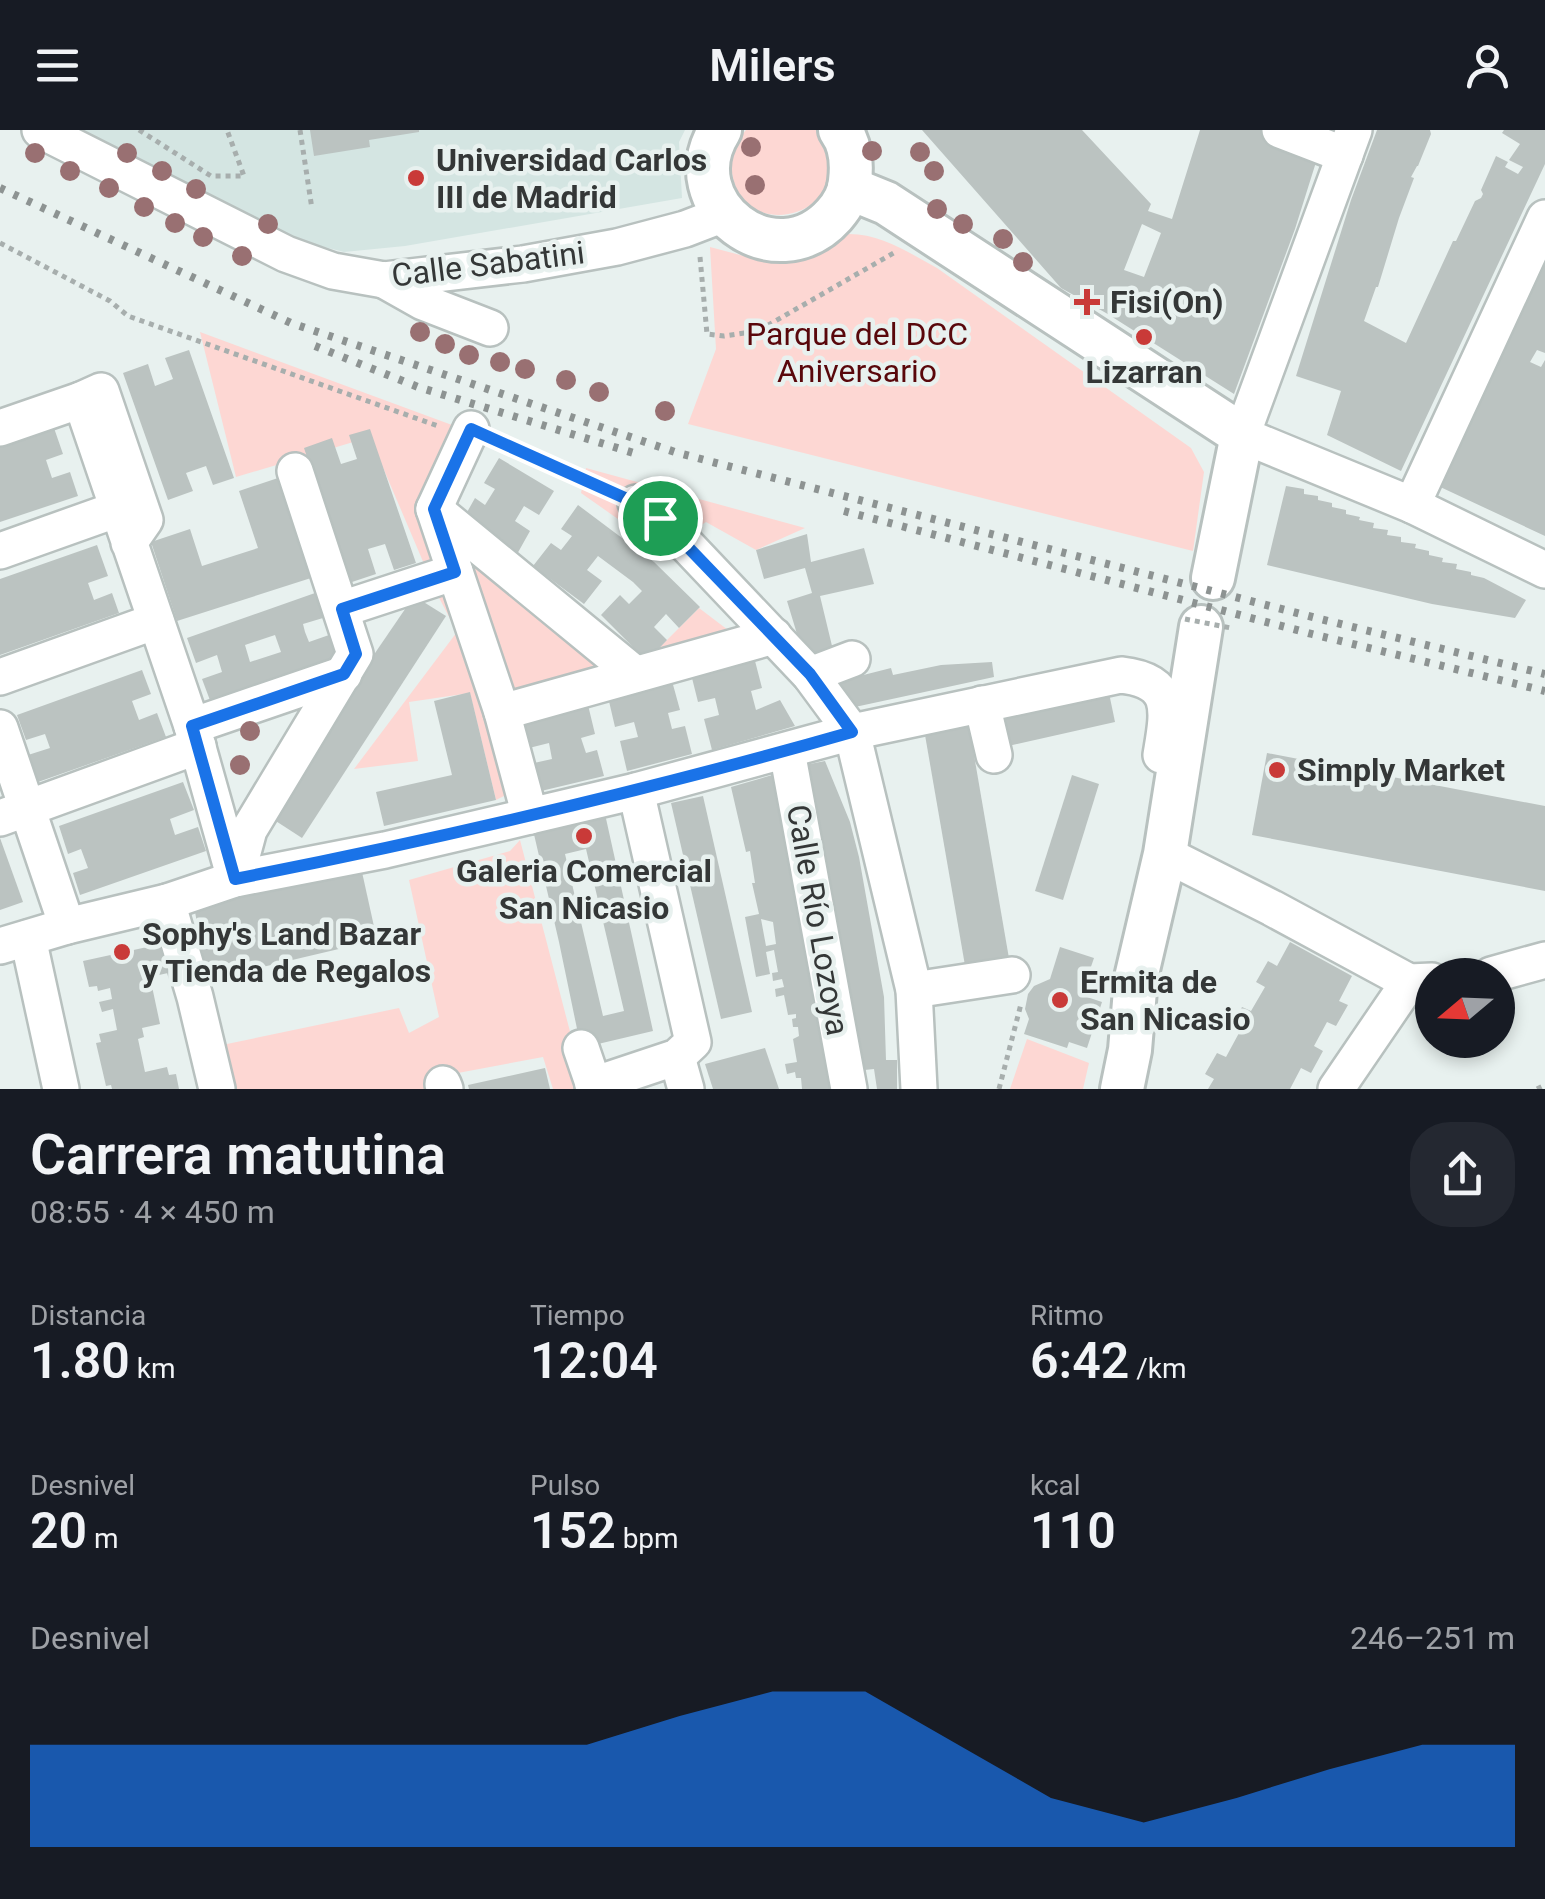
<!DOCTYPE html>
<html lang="es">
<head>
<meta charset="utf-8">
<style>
	body { margin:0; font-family:Roboto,sans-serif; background:#242831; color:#f1f3f6; height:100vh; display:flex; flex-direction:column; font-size:38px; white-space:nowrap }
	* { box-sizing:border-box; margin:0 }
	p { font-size:32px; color:#9ea1a6 }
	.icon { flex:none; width:55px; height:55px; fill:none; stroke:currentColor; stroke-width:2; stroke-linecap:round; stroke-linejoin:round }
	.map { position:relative; height:959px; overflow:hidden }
	.details { display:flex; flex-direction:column; background:#171b24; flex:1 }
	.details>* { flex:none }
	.needle { width:65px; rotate:251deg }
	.tools { position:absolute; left:1415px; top:828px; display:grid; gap:20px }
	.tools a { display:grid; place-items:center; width:100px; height:100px; border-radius:50%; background:#171b24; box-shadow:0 5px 15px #0003; font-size:50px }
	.pin { position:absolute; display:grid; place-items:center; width:85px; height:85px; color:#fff; margin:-42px; border:5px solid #fff; border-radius:50%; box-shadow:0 2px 10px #0007 }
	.round { display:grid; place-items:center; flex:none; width:105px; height:105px; border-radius:40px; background:#242831 }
	.summary { display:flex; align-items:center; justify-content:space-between; height:170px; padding:0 30px }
	h1 { font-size:55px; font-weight:600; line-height:75px }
	.metrics { display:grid; grid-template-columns:repeat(3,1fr); gap:15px; height:170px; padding:10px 30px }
	.metrics div { display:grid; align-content:center }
	.metrics b { font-size:50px; font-weight:600 }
	.metrics small { font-size:28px; font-weight:400 }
	.metrics p { font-size:28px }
	.chart { height:280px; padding:20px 30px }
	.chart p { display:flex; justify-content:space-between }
	.chart svg { width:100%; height:180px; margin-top:10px; fill:#1a73e8; opacity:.7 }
	header { display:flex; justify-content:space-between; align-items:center; height:130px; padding:0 30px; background:#171b24; font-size:45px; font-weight:600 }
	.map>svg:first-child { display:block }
</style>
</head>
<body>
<header><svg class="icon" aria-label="menu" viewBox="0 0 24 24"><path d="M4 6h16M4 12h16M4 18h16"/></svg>Milers<svg class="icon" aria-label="person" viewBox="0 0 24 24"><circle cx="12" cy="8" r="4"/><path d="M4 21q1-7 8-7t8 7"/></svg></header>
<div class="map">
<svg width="1545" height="959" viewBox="0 0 1545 959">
	<rect width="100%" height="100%" fill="#e8f1ef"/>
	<!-- built -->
	<polygon fill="#d4e5e2" points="53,0 685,0 679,12 682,68 405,116 344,122 270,103"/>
	<!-- green -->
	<g fill="#fdd7d3">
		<path d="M746,0h71c56,79 -73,122 -85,43 -2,-16 3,-31 14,-43z"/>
		<path d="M849,104c33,0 60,19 88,34l254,180 13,24 -11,79 -505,-127 28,-75 -6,-102 49,13 40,-3z"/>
		<polygon points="200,202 490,309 481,321 449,387 639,534 647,530 699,478 753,519 503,582 522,657 496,670 470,563 409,572 418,631 354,639 457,502 436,462 370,307 236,347"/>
		<polygon points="586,338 805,398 756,420 706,392 662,420 581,363"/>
		<polygon points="520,710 585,959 553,959 543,927 431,948 430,959 228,959 222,915 399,878 409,903 439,887 409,750 510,721"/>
		<polygon points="1027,909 1089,933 1083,959 1010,959"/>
	</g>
	<!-- building -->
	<g fill="#bbc3c1" fill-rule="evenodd">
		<polygon points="310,0 419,0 419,2 369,10 370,17 314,26"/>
		<path d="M922,0h160l69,74 -3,7 24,8 28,-89h129l-12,29 -22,70 -61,165 -128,-81 -45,-25zM1142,94l19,9 -17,44 -20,-7z"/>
		<polygon points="1377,0 1430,0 1431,4 1418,36 1417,36 1411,47 1414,48 1399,88 1378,157 1376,157 1364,191 1406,213 1453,111 1456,111 1475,71 1481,68 1483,64 1481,60 1496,26 1508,32 1505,37 1518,44 1523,37 1509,30 1520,14 1502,3 1504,0 1545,0 1545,34 1401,341 1327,305 1341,261 1296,246 1351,70"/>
		<polygon points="1545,134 1545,223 1537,220 1530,232 1541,237 1545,230 1545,406 1436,355 1535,147 1539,147"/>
		<polygon points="189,220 234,348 213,355 206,336 186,343 193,361 168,370 123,243 148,234 155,256 173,249 165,228"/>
		<polygon points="54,298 63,324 46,330 52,348 70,342 78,366 0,392 0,316"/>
		<polygon points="370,299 416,433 394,440 385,414 368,419 376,444 349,453 304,318 332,308 341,334 357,329 349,305"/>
		<polygon points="499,328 554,361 539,385 524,376 515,391 530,401 516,426 461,393 475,368 485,375 495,359 484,353"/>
		<polygon points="278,348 311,448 177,491 151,412 190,399 202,436 258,418 239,361"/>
		<polygon points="1286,356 1304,359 1304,364 1318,366 1318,370 1332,373 1332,377 1346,380 1346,384 1360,387 1359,390 1374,393 1373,398 1388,400 1387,405 1401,407 1401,412 1416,414 1415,418 1429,421 1429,425 1443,428 1442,432 1457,434 1456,439 1471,442 1471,445 1484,448 1526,470 1515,488 1432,474 1267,435"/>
		<polygon points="578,375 654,432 700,477 679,498 666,484 654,497 667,510 647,531 601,485 620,465 629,474 642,461 633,452 598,426 587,440 602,451 584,474 533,436 551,413 561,420 572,406 561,399"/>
		<polygon points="807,404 811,432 864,418 874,454 820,466 833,520 804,527 787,471 812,463 805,438 764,449 756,420"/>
		<polygon points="97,415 108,446 88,453 94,470 112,463 119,483 0,525 0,449"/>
		<path d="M315,463l8,25 -20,6 2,8 4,10 20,-7 8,24 -126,44 -9,-24 20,-7 -5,-17 -21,8 -9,-25zM275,505l6,17 -31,10 -5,-17z"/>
		<polygon points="414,466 446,486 302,708 265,684"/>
		<polygon points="754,527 762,558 751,561 756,580 780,570 795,596 712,620 704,589 719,585 715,568 698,572 691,544"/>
		<polygon points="992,532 994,547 841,580 832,553 891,538 893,545 941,535"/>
		<polygon points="142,540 151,564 132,571 139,590 157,583 166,607 38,652 28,625 50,618 45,604 26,610 17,585"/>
		<polygon points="672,551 680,580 668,583 672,599 685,596 692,624 627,641 620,611 638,607 634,592 615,597 608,567"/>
		<polygon points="470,562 496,670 384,696 376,662 452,645 434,571"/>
		<polygon points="1109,563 1115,592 999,618 992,589"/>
		<polygon points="588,575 595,604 581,608 586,623 597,620 604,646 541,661 534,633 552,629 549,613 529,618 523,591"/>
		<polygon points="969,596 1011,840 967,847 925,605"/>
		<polygon points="1267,623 1545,676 1545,761 1252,705"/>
		<polygon points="825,631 850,692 859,727 884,867 886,930 897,930 897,959 877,959 874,939 855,941 800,636"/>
		<path d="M779,643l57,316h-34l-1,-11h-5l-1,-6 -8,2 -2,-10 12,-2 -4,-23 6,-3 -1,-9h-5l-1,-8 4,-1v-4l-8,1 -4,-20 -8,2 -1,-8 9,-2 -2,-8 -9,2 -1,-8 6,-1 -4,-22 -8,2 4,22 -14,3 -11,-60 14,-3 -7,-31h3l-5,-32 -4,1 -15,-65zM761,789l12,3 3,22 -10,2z"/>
		<polygon points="1072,645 1099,654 1063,770 1035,761"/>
		<polygon points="183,652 194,680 170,689 175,705 198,697 206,721 80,765 73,743 88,738 81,719 68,724 59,696"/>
		<polygon points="703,666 752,882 721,889 671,673"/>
		<path d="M605,684l48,217 -72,17 -22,-106 -26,-112zM586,719l38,162 -21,5 -38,-162z"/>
		<polygon points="0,708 23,772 0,780"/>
		<polygon points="360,733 377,810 207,850 194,776"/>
		<polygon points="1290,812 1352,846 1339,871 1348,875 1336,896 1327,892 1314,916 1323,921 1311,943 1301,938 1290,959 1208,959 1214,949 1205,944 1217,923 1226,927 1239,903 1231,898 1242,877 1251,881 1265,857 1256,852 1268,831 1277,836"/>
		<polygon points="161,814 168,843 150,847 160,894 142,898 144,907 138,909 145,942 167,937 169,945 176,944 179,959 112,959 111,955 106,956 96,913 101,912 99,904 117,900 113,879 102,882 99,872 112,869 110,858 98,861 97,856 89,857 83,831"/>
		<polygon points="1060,817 1094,828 1083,860 1087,867 1102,872 1087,918 1069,912 1067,918 1024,904 1029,889 1025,879 1028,864 1034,856 1050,849"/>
		<polygon points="765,918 779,959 713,959 705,934"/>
		<polygon points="545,938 550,959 469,959 468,955"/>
	</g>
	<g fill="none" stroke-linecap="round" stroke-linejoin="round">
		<defs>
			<g id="minor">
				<polyline points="40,0 286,124 333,141 384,150 523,134 617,117 685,99 724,84"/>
				<polyline points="1280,0 1345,25"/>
				<polyline points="1354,0 1242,305 1412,375 1545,440"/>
				<polyline points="384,150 423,172 490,198"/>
				<polyline points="0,298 81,270"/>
				<polyline points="636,373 660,387 810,545 852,602 914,860 919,959"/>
				<polyline points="1412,375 1545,88"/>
				<polyline points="434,379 471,299"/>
				<polyline points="129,413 145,390 101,261 81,270 192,596 235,749"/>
				<polyline points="0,421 118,379"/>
				<polyline points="342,479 455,442"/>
				<polyline points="810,545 852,529"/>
				<polyline points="0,547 156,491"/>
				<polyline points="982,574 994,625"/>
				<polyline points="502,582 774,506"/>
				<polyline points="192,596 344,544"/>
				<polyline points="0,598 67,796"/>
				<polyline points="787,621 849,959"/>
				<polyline points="530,686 502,582 434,379 635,544"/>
				<polyline points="0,688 198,616"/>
				<polyline points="1165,724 1272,778 1409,852 1432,851"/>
				<polyline points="236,748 249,700 355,524 295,341"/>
				<polyline points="167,772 195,867 217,959"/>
				<polyline points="28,808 61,959"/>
				<path d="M0,816l67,-20 100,-24 68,-23 150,-29 145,-34 106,-25 216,-59 269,-57c55,6 47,37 40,80"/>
				<polyline points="1491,845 1545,830"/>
				<polyline points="914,860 1012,845"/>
				<polyline points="581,918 595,959"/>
				<polyline points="677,927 686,959"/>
				<polyline points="443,954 445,959"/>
				<polyline points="593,955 677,927 693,912 636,661"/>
				<polyline points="1336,959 1409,852"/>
			</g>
			<g id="major">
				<path d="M720,0c-47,74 55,151 114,85 8,-9 15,-21 16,-34 2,-17 1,-36 -10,-51"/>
				<polyline points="849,58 886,73 1242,305 1213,448"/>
				<polyline points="1122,959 1130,920 1136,848 1165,724 1201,497"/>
			</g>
		</defs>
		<!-- minor casing -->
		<use href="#minor" stroke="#b8c1bf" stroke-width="40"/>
		<!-- major casing -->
		<use href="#major" stroke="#b8c1bf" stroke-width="48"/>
		<!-- path -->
		<g stroke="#a7aead" stroke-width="5" stroke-dasharray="5 5" stroke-linecap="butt">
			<polyline points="139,0 211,46 244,46 227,0"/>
			<polyline points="300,0 312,79"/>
			<polyline points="0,113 110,171 128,186 438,296"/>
			<polyline points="700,127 707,204 724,206 758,201 897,121"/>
			<polyline points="496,311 609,361"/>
			<polyline points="999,959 1021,874"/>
			<polyline points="1537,959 1545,955"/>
		</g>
		<!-- minor -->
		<use href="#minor" stroke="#fff" stroke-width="35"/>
		<!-- major -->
		<use href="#major" stroke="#fff" stroke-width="42"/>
		<!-- rail -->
		<g stroke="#8d9392" stroke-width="8" stroke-dasharray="5 10" stroke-linecap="butt">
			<polyline points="0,58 291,193 678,323 1316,488 1545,544"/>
			<polyline points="315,216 418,257 637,324"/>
			<polyline points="844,381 1312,504 1545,561"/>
		</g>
		<!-- path-bridge -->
		<polyline stroke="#a7aead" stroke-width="5" stroke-dasharray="5 5" stroke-linecap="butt" points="1185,489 1231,498"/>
	</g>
	<!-- trees -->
	<g fill="#997072">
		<circle cx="751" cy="17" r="10"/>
		<circle cx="872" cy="21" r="10"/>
		<circle cx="920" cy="22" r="10"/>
		<circle cx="35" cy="23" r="10"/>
		<circle cx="127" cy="23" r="10"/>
		<circle cx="70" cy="41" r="10"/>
		<circle cx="162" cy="41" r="10"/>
		<circle cx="934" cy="41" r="10"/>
		<circle cx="755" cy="55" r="10"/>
		<circle cx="109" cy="58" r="10"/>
		<circle cx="196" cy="59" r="10"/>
		<circle cx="144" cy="77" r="10"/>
		<circle cx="937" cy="79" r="10"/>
		<circle cx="175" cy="93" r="10"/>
		<circle cx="268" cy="94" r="10"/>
		<circle cx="963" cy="94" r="10"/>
		<circle cx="203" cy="107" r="10"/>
		<circle cx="1003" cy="109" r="10"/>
		<circle cx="242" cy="126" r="10"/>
		<circle cx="1023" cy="132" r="10"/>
		<circle cx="420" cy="202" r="10"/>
		<circle cx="445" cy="214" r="10"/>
		<circle cx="469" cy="225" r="10"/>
		<circle cx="500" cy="232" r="10"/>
		<circle cx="525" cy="239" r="10"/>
		<circle cx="566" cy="250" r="10"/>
		<circle cx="599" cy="262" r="10"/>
		<circle cx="665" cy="281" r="10"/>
		<circle cx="250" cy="601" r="10"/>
		<circle cx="240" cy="635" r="10"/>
	</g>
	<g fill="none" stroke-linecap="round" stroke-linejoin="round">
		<defs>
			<path id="route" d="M471,299l165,74 24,15 150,156 42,58c-203,58 -409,106 -617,147l-43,-153 152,-52 12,-20 -14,-45 113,-37 -21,-63z"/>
		</defs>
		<!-- route casing -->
		<use href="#route" stroke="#fff" stroke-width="20"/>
		<!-- route -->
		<use href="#route" stroke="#1a73e8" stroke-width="12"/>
	</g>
	<!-- markers -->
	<g fill="#c93a38" stroke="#e8f1ef" stroke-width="4">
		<circle cx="416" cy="48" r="10"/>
		<path d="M1082 157h10v10h10v10h-10v10h-10v-10h-10v-10h10z"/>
		<circle cx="1144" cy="207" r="10"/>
		<circle cx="1277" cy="640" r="10"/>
		<circle cx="584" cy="706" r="10"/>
		<circle cx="122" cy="822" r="10"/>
		<circle cx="1060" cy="870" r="10"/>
	</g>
	<g text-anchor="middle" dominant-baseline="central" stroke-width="9" stroke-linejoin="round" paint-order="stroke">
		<!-- poi labels -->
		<g font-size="32" font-weight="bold" fill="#343737" stroke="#e8f1ef" text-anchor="start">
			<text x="436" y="30">Universidad Carlos<tspan x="436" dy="37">III de Madrid</tspan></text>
			<text x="1110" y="172">Fisi(On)</text>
			<text x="1144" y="242" text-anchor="middle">Lizarran</text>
			<text x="1297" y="640">Simply Market</text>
			<text x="584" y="741" text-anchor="middle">Galeria Comercial<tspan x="584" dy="37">San Nicasio</tspan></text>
			<text x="142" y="804">Sophy's Land Bazar<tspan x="142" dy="37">y Tienda de Regalos</tspan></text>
			<text x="1080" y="852">Ermita de<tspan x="1080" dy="37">San Nicasio</tspan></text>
		</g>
		<!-- street labels -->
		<g font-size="32" fill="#343737" stroke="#e8f1ef">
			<text transform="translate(488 134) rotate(-7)">Calle Sabatini</text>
			<text transform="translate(818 790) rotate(80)">Calle Río Lozoya</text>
		</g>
		<!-- park labels -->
		<g font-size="32" fill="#59070b" stroke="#e8f1ef">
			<text x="857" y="204">Parque del DCC<tspan x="857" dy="37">Aniversario</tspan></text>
		</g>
	</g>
</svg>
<div class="tools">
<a><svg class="needle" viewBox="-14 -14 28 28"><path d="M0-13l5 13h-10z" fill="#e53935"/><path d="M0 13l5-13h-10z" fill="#9ea1a6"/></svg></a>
</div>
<div class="pin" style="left:660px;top:388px;background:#1e9e55"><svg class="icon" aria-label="arrive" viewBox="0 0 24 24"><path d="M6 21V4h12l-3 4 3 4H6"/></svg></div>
</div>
<section class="details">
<div class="summary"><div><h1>Carrera matutina</h1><p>08:55 · 4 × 450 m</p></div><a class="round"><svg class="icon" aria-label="share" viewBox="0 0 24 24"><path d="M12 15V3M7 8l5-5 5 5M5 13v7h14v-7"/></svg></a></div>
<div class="metrics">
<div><p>Distancia</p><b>1.80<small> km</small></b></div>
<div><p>Tiempo</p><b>12:04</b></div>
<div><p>Ritmo</p><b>6:42<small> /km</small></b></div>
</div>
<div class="metrics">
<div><p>Desnivel</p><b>20<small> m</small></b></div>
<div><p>Pulso</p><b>152<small> bpm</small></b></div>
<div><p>kcal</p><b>110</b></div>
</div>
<div class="chart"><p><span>Desnivel</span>246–251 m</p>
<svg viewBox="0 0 160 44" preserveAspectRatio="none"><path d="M0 44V19L10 19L20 19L30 19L40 19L50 19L60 19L70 12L80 6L90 6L100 19L110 32L120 38L130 32L140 25L150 19L160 19V44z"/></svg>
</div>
</section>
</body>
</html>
